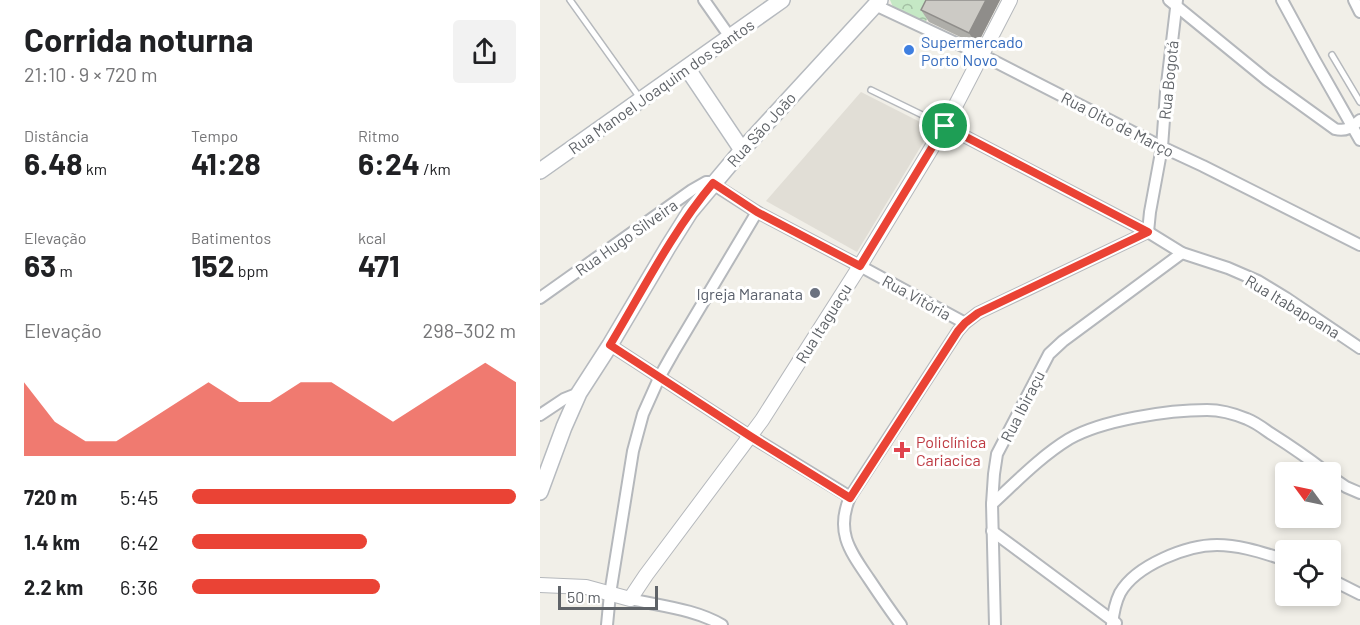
<!DOCTYPE html>
<html lang="pt">
<head>
<meta charset="utf-8">
<style>
	body { margin:0; font-family:Barlow,sans-serif; background:#f2f2f2; color:#202124; height:100vh; display:flex; flex-direction:column; font-size:22px; white-space:nowrap }
	* { box-sizing:border-box; margin:0 }
	p { font-size:20px; color:#757577 }
	.icon { flex:none; width:33px; height:33px; fill:none; stroke:currentColor; stroke-width:2; stroke-linecap:round; stroke-linejoin:round }
	.map { position:relative; flex:1; overflow:hidden }
	.sheet { display:flex; flex-direction:column; background:#fff; width:540px }
	.sheet>* { flex:none }
	.needle { width:39px; rotate:303deg }
	.tools { position:absolute; left:735px; top:462px; display:grid; gap:12px }
	.tools a { display:grid; place-items:center; width:66px; height:66px; border-radius:6px; background:#fff; box-shadow:0 3px 9px #0003; font-size:30px }
	.scale { position:absolute; left:18px; bottom:15px; width:100px; box-sizing:border-box; padding-left:6px; border:3px solid #5f6368; border-top:0; font-size:16px; line-height:21px; white-space:nowrap; color:#5f6368; -webkit-text-stroke:4px #fff; paint-order:stroke }
	.pin { position:absolute; display:grid; place-items:center; width:51px; height:51px; color:#fff; margin:-26px; border:3px solid #fff; border-radius:50%; box-shadow:0 2px 6px #0007 }
	.round { display:grid; place-items:center; flex:none; width:63px; height:63px; border-radius:6px; background:#f2f2f2 }
	.head { display:flex; align-items:center; justify-content:space-between; height:102px; padding:0 24px }
	h1 { font-size:33px; font-weight:700; line-height:45px }
	.metrics { display:grid; grid-template-columns:repeat(3,1fr); gap:9px; height:102px; padding:6px 24px }
	.metrics div { display:grid; align-content:center }
	.metrics b { font-size:30px; font-weight:700 }
	.metrics small { font-size:16px; font-weight:400 }
	.metrics p { font-size:16px }
	.chart { height:168px; padding:12px 24px }
	.chart p { display:flex; justify-content:space-between }
	.chart svg { width:100%; height:108px; margin-top:6px; fill:#ea4335; opacity:.7 }
	ul { padding:0 24px; list-style:none; font-size:20px }
	li { display:grid; grid-template-columns:96px 72px 1fr; align-items:center; height:45px }
	li i { height:15px; border-radius:8px; background:#ea4335 }
	main { display:flex; flex:1; min-height:0 }
	.map>svg:first-child { display:block }
</style>
</head>
<body>
<main>
<section class="sheet">
<div class="head"><div><h1>Corrida noturna</h1><p>21:10 · 9 × 720 m</p></div><a class="round"><svg class="icon" aria-label="share" viewBox="0 0 24 24"><path d="M12 15V3M7 8l5-5 5 5M5 13v7h14v-7"/></svg></a></div>
<div class="metrics">
<div><p>Distância</p><b>6.48<small> km</small></b></div>
<div><p>Tempo</p><b>41:28</b></div>
<div><p>Ritmo</p><b>6:24<small> /km</small></b></div>
</div>
<div class="metrics">
<div><p>Elevação</p><b>63<small> m</small></b></div>
<div><p>Batimentos</p><b>152<small> bpm</small></b></div>
<div><p>kcal</p><b>471</b></div>
</div>
<div class="chart"><p><span>Elevação</span>298–302 m</p>
<svg viewBox="0 0 160 44" preserveAspectRatio="none"><path d="M0 44V14L10 30L20 38L30 38L40 30L50 22L60 14L70 22L80 22L90 14L100 14L110 22L120 30L130 22L140 14L150 6L160 14V44z"/></svg>
</div>
<ul>
<li><b>720 m</b>5:45<i style="width:100%"></i></li>
<li><b>1.4 km</b>6:42<i style="width:54%"></i></li>
<li><b>2.2 km</b>6:36<i style="width:58%"></i></li>
</ul>
</section>
<div class="map">
<svg width="820" height="625" viewBox="0 0 820 625">
	<defs>
		<pattern id="park-crowns" width="20" height="18" patternUnits="userSpaceOnUse" patternTransform="scale(1.5)"><rect width="20" height="18" fill="#c5e8c5"/><path d="M2 6a3 3 0 1 1 6 0M12 15a3 3 0 1 1 6 0" fill="none" stroke="#a3c0a4"/></pattern>
	</defs>
	<rect width="100%" height="100%" fill="#f1efe8"/>
	<!-- education -->
	<polygon fill="#e1ded6" points="321,92 392,128 317,252 226,201"/>
	<!-- park -->
	<polygon fill="url(#park-crowns)" points="350,0 397,0 385,23 353,7"/>
	<g fill="none" stroke-linecap="round" stroke-linejoin="round">
		<defs>
			<g id="service">
				<polyline points="30,0 100,98"/>
				<polyline points="792,55 820,102"/>
				<polyline points="331,90 405,126"/>
			</g>
			<g id="minor">
				<polyline points="164,0 190,37"/>
				<path d="M629,0l98,80 68,49c11,3 17,-2 25,-9"/>
				<polyline points="742,0 774,59 820,140"/>
				<polyline points="814,0 820,12"/>
				<polyline points="335,5 450,59 622,147 663,166 820,245"/>
				<polyline points="405,126 608,232 642,253 688,268 718,281 746,298 820,348"/>
				<polyline points="0,298 152,190 166,182 170,182 217,212 320,266 425,323"/>
				<polyline points="70,345 210,436 310,497"/>
				<polyline points="0,415 24,399 39,393"/>
				<polyline points="790,476 806,487 820,493"/>
				<path d="M452,504c24,-22 49,-48 77,-65 33,-19 99,-29 138,-29 13,0 28,4 40,9 8,3 16,9 23,14 19,12 38,25 56,39"/>
				<polyline points="452,531 576,623"/>
				<polyline points="790,579 820,594"/>
				<path d="M90,599c30,7 65,10 92,26"/>
				<polyline points="67,625 70,594 93,451 103,414 120,376 133,353 217,212"/>
				<path d="M361,625c-11,-15 -22,-31 -32,-46 -19,-28 -34,-47 -19,-82l108,-166 7,-8 13,-10 170,-81 2,-20 12,-65 4,-55 11,-92"/>
				<polyline points="455,625 452,504 454,474 457,454 509,354 523,341 642,253"/>
				<path d="M572,625c1,-10 3,-22 8,-32 16,-28 67,-48 97,-48 24,0 46,8 69,15"/>
			</g>
			<polyline id="tertiary" points="0,585 46,587 90,599 106,575 222,420 320,266 405,126 470,0"/>
			<g id="secondary">
				<polyline points="147,68 202,150"/>
				<polyline points="0,171 242,0"/>
				<polyline points="0,492 24,427 39,393 70,345 128,247 150,212 202,150 340,0"/>
			</g>
		</defs>
		<!-- service casing -->
		<use href="#service" stroke="#b5b8bc" stroke-width="8"/>
		<!-- minor casing -->
		<use href="#minor" stroke="#b5b8bc" stroke-width="14"/>
		<!-- tertiary casing -->
		<use href="#tertiary" stroke="#b5b8bc" stroke-width="16"/>
		<!-- secondary casing -->
		<use href="#secondary" stroke="#b6babf" stroke-width="18"/>
		<!-- service -->
		<use href="#service" stroke="#fff" stroke-width="5"/>
		<!-- minor -->
		<use href="#minor" stroke="#fff" stroke-width="10"/>
		<!-- tertiary -->
		<use href="#tertiary" stroke="#fff" stroke-width="14"/>
		<!-- secondary -->
		<use href="#secondary" stroke="#fff" stroke-width="15"/>
	</g>
	<!-- wall -->
	<polygon fill="#afaea9" points="460,0 437,45 389,22 381,10"/>
	<!-- shaded-wall -->
	<polygon fill="#8f8d8a" points="446,0 460,0 437,45 429,33"/>
	<!-- building -->
	<polygon fill="#cccac5" stroke="#8f8d8a" stroke-width="1.5" points="386,0 446,0 429,33 381,10"/>
	<g fill="none" stroke-linecap="round" stroke-linejoin="round">
		<defs>
			<path id="route" d="M405,126l203,106 -170,81 -13,10 -7,8 -108,167 -100,-62 -140,-91c33,-55 62,-113 103,-162l44,29 103,54z"/>
		</defs>
		<!-- route casing -->
		<use href="#route" stroke="#fff" stroke-width="12"/>
		<!-- route -->
		<use href="#route" stroke="#ea4335" stroke-width="8"/>
	</g>
	<!-- markers -->
	<circle fill="#3f7fe0" stroke="#fff" stroke-width="2" cx="369" cy="50" r="6"/>
	<circle fill="#6b7280" stroke="#fff" stroke-width="2" cx="275" cy="293" r="6"/>
	<path fill="#e0444e" stroke="#fff" stroke-width="2" d="M359 441h6v6h6v6h-6v6h-6v-6h-6v-6h6z"/>
	<g text-anchor="middle" dominant-baseline="central" stroke-width="6" stroke-linejoin="round" paint-order="stroke">
		<!-- shop labels -->
		<g font-size="16" fill="#366cbe" stroke="#fff" text-anchor="start">
			<text x="381" y="41">Supermercado<tspan x="381" dy="18">Porto Novo</tspan></text>
		</g>
		<!-- street labels -->
		<g font-size="16" fill="#5f6368" stroke="#fff">
			<text transform="translate(628 80) rotate(-84)">Rua Bogotá</text>
			<text transform="translate(121 86) rotate(-35)">Rua Manoel Joaquim dos Santos</text>
			<text transform="translate(578 124) rotate(27)">Rua Oito de Março</text>
			<text transform="translate(221 129) rotate(-48)">Rua São João</text>
			<text transform="translate(86 237) rotate(-35)">Rua Hugo Silveira</text>
			<text transform="translate(377 297) rotate(29)">Rua Vitória</text>
			<text transform="translate(753 306) rotate(31)">Rua Itabapoana</text>
			<text transform="translate(283 323) rotate(-58)">Rua Itaguaçu</text>
			<text transform="translate(482 406) rotate(-63)">Rua Ibiraçu</text>
		</g>
		<!-- worship labels -->
		<g font-size="16" fill="#5b616d" stroke="#fff" text-anchor="end">
			<text x="263" y="293">Igreja Maranata</text>
		</g>
		<!-- health labels -->
		<g font-size="16" fill="#be3a42" stroke="#fff" text-anchor="start">
			<text x="376" y="441">Policlínica<tspan x="376" dy="18">Cariacica</tspan></text>
		</g>
	</g>
</svg>
<div class="tools">
<a><svg class="needle" viewBox="-14 -14 28 28"><path d="M0-13l5 13h-10z" fill="#e53935"/><path d="M0 13l5-13h-10z" fill="#757577"/></svg></a>
<a><svg class="icon" aria-label="locate" viewBox="0 0 24 24"><circle cx="12" cy="12" r="6"/><path d="M12 2v4M12 18v4M2 12h4M18 12h4"/></svg></a>
</div>
<div class="scale">50 m</div>
<div class="pin" style="left:405px;top:126px;background:#1e9e55"><svg class="icon" aria-label="arrive" viewBox="0 0 24 24"><path d="M6 21V4h12l-3 4 3 4H6"/></svg></div>
</div>
</main>
</body>
</html>
